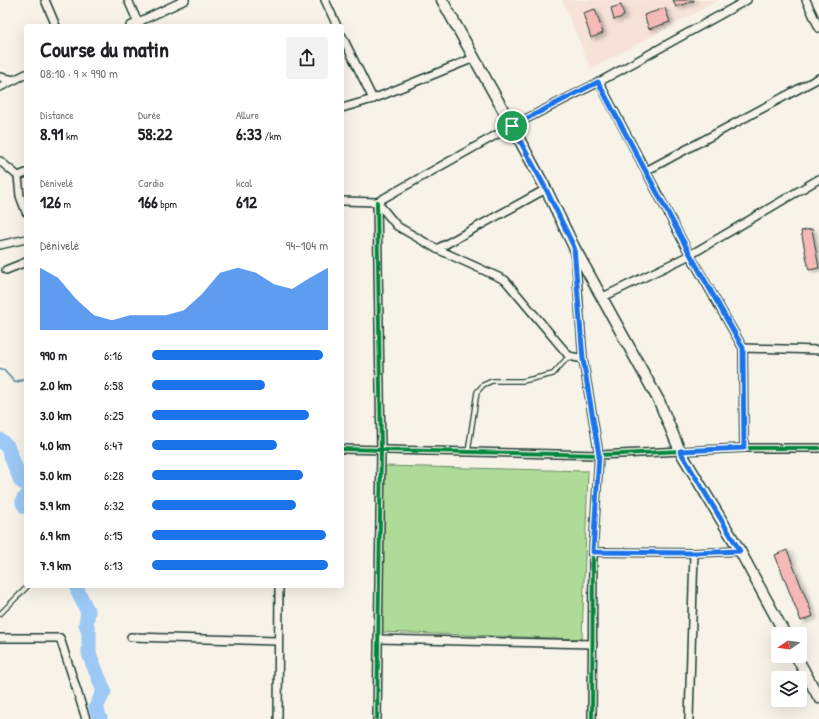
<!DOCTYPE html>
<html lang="fr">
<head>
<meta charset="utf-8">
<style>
	body { margin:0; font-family:"Patrick Hand",sans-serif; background:#f2f2f2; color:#202124; height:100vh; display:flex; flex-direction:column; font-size:15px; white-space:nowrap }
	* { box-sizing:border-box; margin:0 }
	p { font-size:13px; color:#757577 }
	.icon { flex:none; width:22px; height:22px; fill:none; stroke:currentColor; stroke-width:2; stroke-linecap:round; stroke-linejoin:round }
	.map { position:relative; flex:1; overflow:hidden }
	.sheet { position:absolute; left:24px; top:24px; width:320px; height:564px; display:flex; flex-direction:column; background:#fff; border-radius:4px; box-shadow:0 4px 16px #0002 }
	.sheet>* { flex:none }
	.needle { width:26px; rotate:257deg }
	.fabs { position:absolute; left:771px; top:627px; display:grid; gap:8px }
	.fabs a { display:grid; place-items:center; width:36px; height:36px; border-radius:4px; background:#fff; box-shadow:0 4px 16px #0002; font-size:20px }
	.pin { position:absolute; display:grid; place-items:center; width:34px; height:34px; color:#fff; margin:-17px; border:2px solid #fff; border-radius:50%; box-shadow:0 1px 4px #0007 }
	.round { display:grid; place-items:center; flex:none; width:42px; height:42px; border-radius:4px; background:#f2f2f2 }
	.head { display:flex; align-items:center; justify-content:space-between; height:68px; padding:0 16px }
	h1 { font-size:22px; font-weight:700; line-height:30px }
	.metrics { display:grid; grid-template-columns:repeat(3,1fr); gap:6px; height:68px; padding:4px 16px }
	.metrics div { display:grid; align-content:center }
	.metrics b { font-size:17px; font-weight:700 }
	.metrics small { font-size:11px; font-weight:400 }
	.metrics p { font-size:11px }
	.chart { height:112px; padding:8px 16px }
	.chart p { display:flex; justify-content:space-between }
	.chart svg { width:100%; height:72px; margin-top:4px; fill:#1a73e8; opacity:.7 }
	ul { padding:0 16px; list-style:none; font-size:13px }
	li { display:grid; grid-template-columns:64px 48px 1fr; align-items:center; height:30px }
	li i { height:10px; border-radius:5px; background:#1a73e8 }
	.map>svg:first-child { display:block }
</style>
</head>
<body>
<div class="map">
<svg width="819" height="719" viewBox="0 0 819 719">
	<defs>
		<filter id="shadow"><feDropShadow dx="3.5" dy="2" stdDeviation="2" flood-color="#0004"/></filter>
	</defs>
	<rect width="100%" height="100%" fill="#f7f3e8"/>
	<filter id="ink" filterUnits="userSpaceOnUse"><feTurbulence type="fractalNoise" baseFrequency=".025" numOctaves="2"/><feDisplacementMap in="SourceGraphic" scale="8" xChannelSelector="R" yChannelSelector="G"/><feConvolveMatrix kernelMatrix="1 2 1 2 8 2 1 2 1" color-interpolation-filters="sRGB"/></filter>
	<g filter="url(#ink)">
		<!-- built -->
		<polygon fill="#f6e2d9" points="562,0 719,0 591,69"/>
		<!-- green -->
		<polygon fill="#afdb99" stroke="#678c66" points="384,466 588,471 582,639 379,632"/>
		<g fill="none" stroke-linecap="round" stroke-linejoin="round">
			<!-- stream -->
			<polyline stroke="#6990a8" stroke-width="2.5" points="0,369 4,370 15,382 23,380 26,377"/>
			<!-- river -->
			<g stroke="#9bc8f5" stroke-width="15">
				<polyline points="0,440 7,446 21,481 26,484"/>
				<polyline points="26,497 23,500 23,503 26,507"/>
				<polyline points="77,586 78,592 88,612 86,624 89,633 89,654 104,691 96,707 100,719"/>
			</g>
		</g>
		<!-- building -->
		<g fill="#f5b9b7" stroke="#1f3d34" filter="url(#shadow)">
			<polygon points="673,0 694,0 694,1 676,7"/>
			<polygon points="621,5 624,16 614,20 611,8"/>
			<polygon points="665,8 670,22 649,29 644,15"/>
			<polygon points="595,9 603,33 591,38 583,13"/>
			<polygon points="812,229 819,268 809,270 801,231"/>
			<polygon points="787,550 813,616 801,621 775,555"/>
		</g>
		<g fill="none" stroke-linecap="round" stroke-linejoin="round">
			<defs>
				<g id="lane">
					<polyline points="468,452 477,392 483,385 492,381 523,381 553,374 569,356"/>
					<polyline points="0,614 28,586"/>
				</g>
				<g id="street">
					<polyline points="45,0 56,26"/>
					<polyline points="128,0 139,25"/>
					<polyline points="325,0 337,26"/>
					<polyline points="806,0 819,28"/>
					<polyline points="130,26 185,0"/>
					<polyline points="342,36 373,99"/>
					<polyline points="0,77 14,80"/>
					<polyline points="599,82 690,255 743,348"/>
					<polyline points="0,87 26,74"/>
					<polyline points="342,108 373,99 474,58"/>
					<polyline points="0,161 18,176 20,196 26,212"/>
					<polyline points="646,171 819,78"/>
					<polyline points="18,176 26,173"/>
					<polyline points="342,201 377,202 512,126 599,82 747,0"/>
					<polyline points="377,202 381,450 377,719"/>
					<polyline points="377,202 397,226 437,249 505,280 569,356 583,359"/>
					<polyline points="0,245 26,239"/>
					<polyline points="437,249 546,189"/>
					<polyline points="575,251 583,359 599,455 593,552 592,719"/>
					<polyline points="6,270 26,262"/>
					<polyline points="603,297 690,255 819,179"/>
					<polyline points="744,448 743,348 819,350"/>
					<polyline points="342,449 599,455 744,448 819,448"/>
					<polyline points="593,552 694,553 740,551"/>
					<polyline points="131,637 278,641"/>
					<polyline points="0,638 60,638 86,719"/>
					<polyline points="378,639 593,644"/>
					<polyline points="278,719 279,586"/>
					<polyline points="689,719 694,553"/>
				</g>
				<g id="secondary">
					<polyline points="442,0 512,126 546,189 574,247 659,401 680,451 740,551 785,634"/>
					<polyline points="796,656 819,698"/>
				</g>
			</defs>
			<!-- lane casing -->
			<use href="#lane" stroke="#1f3d34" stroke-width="6"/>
			<!-- street casing -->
			<use href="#street" stroke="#1f3d34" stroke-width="10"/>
			<!-- secondary casing -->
			<use href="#secondary" stroke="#1f3d34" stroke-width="13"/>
			<!-- lane -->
			<use href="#lane" stroke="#f7f3e8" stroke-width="3.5"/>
			<!-- street -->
			<use href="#street" stroke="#f7f3e8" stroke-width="7"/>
			<!-- secondary -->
			<use href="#secondary" stroke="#f7f3e8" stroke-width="10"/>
			<defs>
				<g id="cycleway">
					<polyline points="377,202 381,450 377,719"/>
					<polyline points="574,247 583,359 599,455 593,552 592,719"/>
					<polyline points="342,449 599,455 744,448 819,448"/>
				</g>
			</defs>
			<!-- cycleway casing -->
			<use href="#cycleway" stroke="#f7f3e8" stroke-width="6"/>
			<!-- cycleway -->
			<use href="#cycleway" stroke="#00873e" stroke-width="4"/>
		</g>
	</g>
	<g fill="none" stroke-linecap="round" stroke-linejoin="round" filter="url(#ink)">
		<defs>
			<polygon id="route" points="598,82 690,254 743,348 744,448 680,451 740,551 694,553 593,552 599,455 583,359 574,247 546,189 512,126"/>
		</defs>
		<!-- route casing -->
		<use href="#route" stroke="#fff" stroke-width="8"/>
		<!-- route -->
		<use href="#route" stroke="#1a73e8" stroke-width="5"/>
	</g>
</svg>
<div class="fabs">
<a><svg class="needle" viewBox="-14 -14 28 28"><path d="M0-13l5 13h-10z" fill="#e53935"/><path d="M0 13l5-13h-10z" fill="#757577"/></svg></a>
<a><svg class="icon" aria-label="layers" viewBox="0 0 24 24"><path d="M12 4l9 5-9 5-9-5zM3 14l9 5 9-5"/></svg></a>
</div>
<div class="pin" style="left:512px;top:126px;background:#1e9e55"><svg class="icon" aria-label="arrive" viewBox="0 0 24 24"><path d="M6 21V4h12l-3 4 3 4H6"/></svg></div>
<section class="sheet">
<div class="head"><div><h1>Course du matin</h1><p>08:10 · 9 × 990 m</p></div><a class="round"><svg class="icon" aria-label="share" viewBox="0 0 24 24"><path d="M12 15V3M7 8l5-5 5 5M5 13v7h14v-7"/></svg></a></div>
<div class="metrics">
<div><p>Distance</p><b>8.91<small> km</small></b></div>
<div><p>Durée</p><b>58:22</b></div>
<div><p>Allure</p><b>6:33<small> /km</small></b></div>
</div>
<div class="metrics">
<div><p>Dénivelé</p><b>126<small> m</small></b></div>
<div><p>Cardio</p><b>166<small> bpm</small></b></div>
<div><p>kcal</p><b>612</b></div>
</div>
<div class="chart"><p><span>Dénivelé</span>94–104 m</p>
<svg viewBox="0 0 160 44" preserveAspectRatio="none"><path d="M0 44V6L10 12L20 25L30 35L40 38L50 35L60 35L70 35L80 32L90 22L100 9L110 6L120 9L130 16L140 19L150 12L160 6V44z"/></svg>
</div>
<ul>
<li><b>990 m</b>6:16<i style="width:97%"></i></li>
<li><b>2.0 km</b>6:58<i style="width:64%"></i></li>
<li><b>3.0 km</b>6:25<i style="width:89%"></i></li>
<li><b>4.0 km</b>6:47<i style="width:71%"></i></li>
<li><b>5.0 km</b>6:28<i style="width:86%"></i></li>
<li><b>5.9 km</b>6:32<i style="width:82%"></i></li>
<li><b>6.9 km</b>6:15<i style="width:99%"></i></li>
<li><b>7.9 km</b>6:13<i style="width:100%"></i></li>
</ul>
</section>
</div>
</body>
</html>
